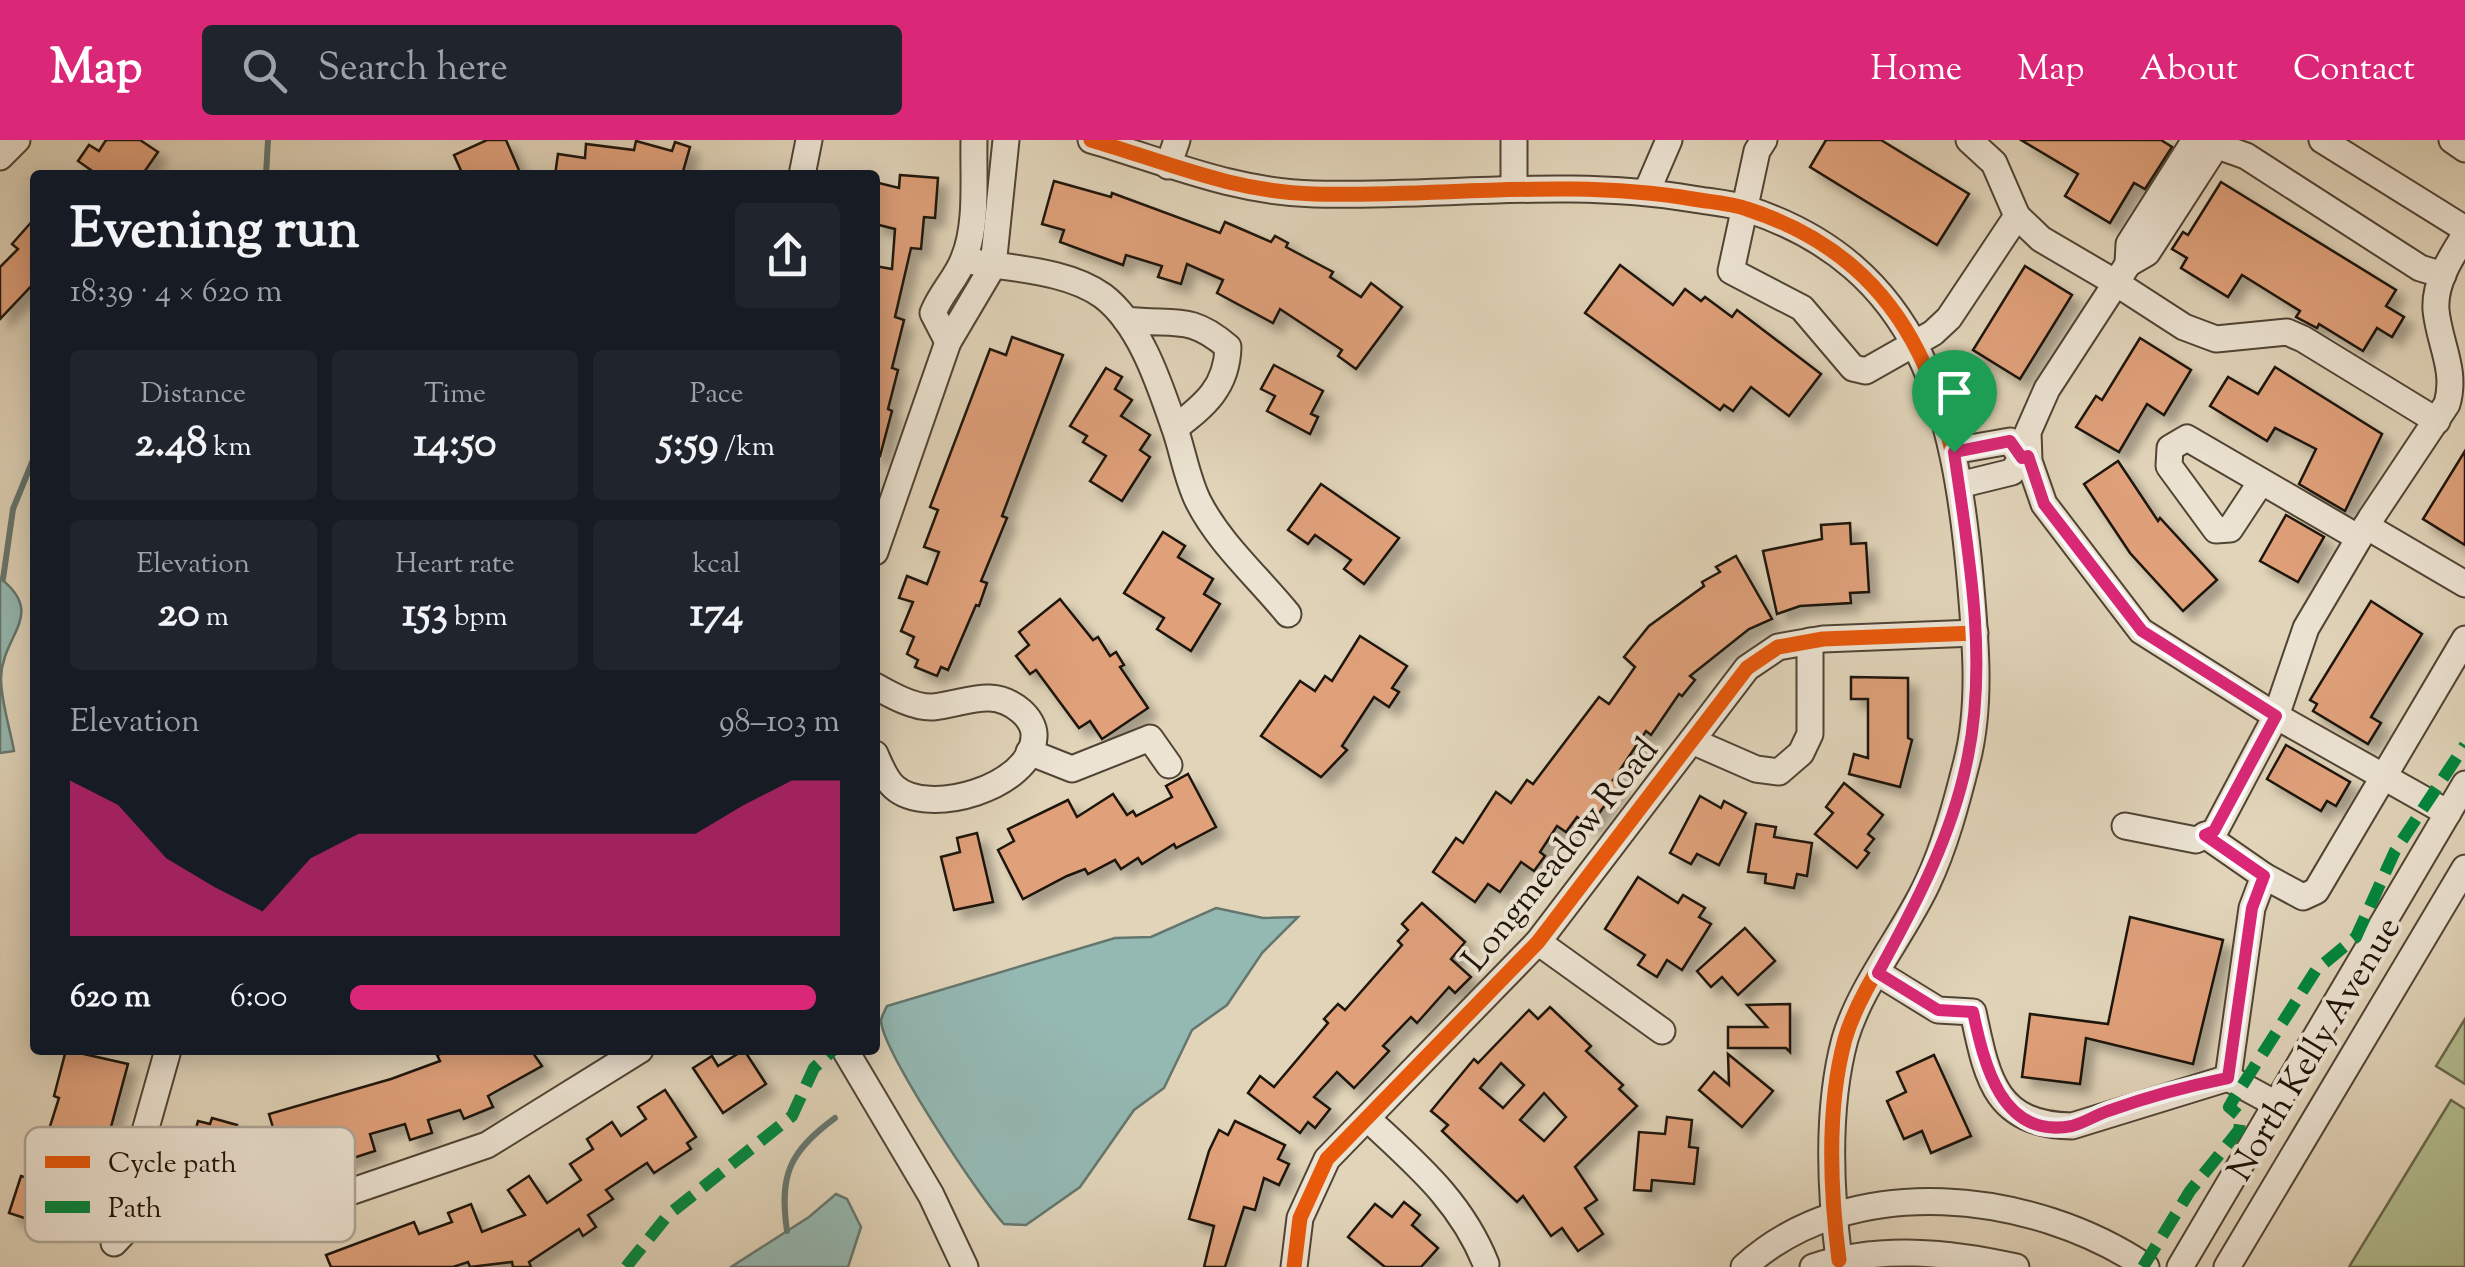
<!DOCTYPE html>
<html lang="en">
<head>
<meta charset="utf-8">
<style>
	body { margin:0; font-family:"Sorts Mill Goudy",serif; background:#20242c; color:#f1f3f6; height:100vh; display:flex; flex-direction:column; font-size:38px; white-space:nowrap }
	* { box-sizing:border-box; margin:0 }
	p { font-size:32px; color:#9ea1a6 }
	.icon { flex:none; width:55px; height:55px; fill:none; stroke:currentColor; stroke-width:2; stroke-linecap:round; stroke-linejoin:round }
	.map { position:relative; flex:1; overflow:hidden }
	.drawer { position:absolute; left:30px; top:30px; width:850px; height:885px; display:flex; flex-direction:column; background:#171b24; border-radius:10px; box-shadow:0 5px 25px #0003 }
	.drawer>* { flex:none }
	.pin { position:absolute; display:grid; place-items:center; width:85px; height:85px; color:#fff; margin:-102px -42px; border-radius:50% 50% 50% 0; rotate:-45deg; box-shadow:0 0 10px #0007 }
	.pin .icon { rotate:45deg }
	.round { display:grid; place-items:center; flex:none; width:105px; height:105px; border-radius:10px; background:#20242c }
	.headline { display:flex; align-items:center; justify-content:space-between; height:170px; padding:0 40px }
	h1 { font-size:55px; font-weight:800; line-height:75px }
	.stats { display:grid; grid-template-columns:repeat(3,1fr); gap:15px; height:170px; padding:10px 40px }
	.stats div { display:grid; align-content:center; border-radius:10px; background:#20242c; text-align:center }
	.stats b { font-size:42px; font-weight:800 }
	.stats small { font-size:28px; font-weight:400 }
	.stats p { font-size:28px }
	.chart { height:280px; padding:20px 40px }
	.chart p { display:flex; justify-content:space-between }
	.chart svg { width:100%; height:180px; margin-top:10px; fill:#db2777; opacity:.7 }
	ul { padding:0 40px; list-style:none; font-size:32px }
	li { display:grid; grid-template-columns:160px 120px 1fr; align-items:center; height:75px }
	li i { height:25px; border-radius:12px; background:#db2777 }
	header { display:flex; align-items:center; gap:60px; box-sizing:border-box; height:140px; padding:0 50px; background:#db2777; color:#fff }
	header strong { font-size:48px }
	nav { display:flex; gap:55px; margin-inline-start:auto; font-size:35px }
	.search { width:700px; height:90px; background:#20242c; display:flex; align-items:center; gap:25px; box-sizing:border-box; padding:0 35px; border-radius:10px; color:#9ea1a6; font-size:38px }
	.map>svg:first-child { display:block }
</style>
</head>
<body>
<header>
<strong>Map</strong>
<div class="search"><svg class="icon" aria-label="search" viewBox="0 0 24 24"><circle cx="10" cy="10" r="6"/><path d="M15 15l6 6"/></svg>Search here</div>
<nav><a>Home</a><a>Map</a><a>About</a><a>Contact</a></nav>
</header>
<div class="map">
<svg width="2465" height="1127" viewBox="0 0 2465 1127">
	<defs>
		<filter id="shadow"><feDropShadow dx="9" dy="9" stdDeviation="5" flood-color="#0004"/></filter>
	</defs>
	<rect width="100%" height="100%" fill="#e1d4b9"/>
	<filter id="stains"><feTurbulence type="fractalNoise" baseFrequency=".002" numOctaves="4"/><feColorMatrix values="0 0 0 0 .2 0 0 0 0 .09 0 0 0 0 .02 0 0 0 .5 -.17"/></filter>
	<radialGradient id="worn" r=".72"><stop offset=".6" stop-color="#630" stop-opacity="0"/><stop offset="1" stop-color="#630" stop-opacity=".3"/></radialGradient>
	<!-- green -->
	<g fill="#b2bd90" stroke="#68684c" stroke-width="2.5">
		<polygon points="2465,879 2465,944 2436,926"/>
		<polygon points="2451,960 2465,969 2465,1127 2349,1127"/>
	</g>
	<!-- water -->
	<g fill="#94b8b2" stroke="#65766e" stroke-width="2.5">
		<path d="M0,438c47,37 2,56 1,100 0,24 9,50 13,73l-14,2z"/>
		<path d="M1216,768l47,10 35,-1 -36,36 -35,52 -35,25 -28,58 -30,22 -54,77 -54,38 -22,-1c-23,-24 -123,-175 -123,-204 1,-4 4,-10 6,-14l228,-68 36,-1z"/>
		<polygon points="836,1054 847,1059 861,1087 848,1127 731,1127 809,1077"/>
	</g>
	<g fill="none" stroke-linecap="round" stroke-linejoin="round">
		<!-- stream -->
		<g stroke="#65766e" stroke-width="6">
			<polyline points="266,35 268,0"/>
			<polyline points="3,439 13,369 35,315"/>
			<path d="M787,1091c-8,-56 2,-79 48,-113"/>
		</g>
	</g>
	<!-- building -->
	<g fill="#dfa07a" stroke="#1f1409" stroke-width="2.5" fill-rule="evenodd" filter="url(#shadow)">
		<polygon points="106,0 140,0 158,12 142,35 98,35 78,21 89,5 99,11"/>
		<polygon points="487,0 506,0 521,35 463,35 454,15"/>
		<polygon points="1826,0 1881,0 1969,54 1937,105 1810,27"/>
		<polygon points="2021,0 2161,0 2172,7 2145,49 2134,43 2110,83 2065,56 2078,34"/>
		<polygon points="636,1 672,11 675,2 690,7 682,35 555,35 558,14 585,18 586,4 634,10"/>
		<polygon points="900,35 938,38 935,78 924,77 921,109 911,108 895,177 904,180 892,228 898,230 888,269 892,271 880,316 875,315 875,126 892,129 895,89 875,84 875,42 899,48"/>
		<polygon points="1054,41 1111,57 1112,53 1220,93 1225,82 1271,102 1275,96 1288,103 1286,107 1333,132 1330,137 1361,157 1371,143 1402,167 1356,229 1338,216 1342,210 1280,169 1273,183 1217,153 1223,140 1187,124 1181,144 1158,137 1162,126 1126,115 1123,125 1060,102 1064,90 1042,84"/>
		<polygon points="2221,42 2396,150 2386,166 2404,177 2392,197 2377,188 2363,211 2319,184 2317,188 2296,177 2300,171 2242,135 2228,157 2181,128 2187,118 2172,109 2183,92 2188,95"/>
		<polygon points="35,78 35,142 0,179 0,127 18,109 12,104"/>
		<polygon points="1620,125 1673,165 1685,149 1701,161 1705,157 1732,177 1737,170 1821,234 1789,276 1751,247 1733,271 1724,265 1720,270 1585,173"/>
		<polygon points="2025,126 2072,155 2020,239 1973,210"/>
		<polygon points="1012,197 1063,215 1002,376 1007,378 981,441 987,443 979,466 976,465 948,530 941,527 937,536 915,527 918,520 907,514 914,497 901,491 913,462 899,458 907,436 927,444 939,412 924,407 938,370 930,367 990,209 1006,215"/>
		<polygon points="2140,198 2191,230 2164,275 2147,264 2119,312 2076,287 2096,256 2102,260"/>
		<polygon points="1274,225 1323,251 1311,274 1318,277 1310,294 1267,271 1275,256 1261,249"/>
		<polygon points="2275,227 2382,294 2345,371 2299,344 2316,309 2275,288 2267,301 2210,266 2228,237 2258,254"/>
		<polygon points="1106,228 1122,237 1115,249 1132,260 1121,276 1150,295 1140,310 1150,317 1122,361 1090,341 1106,316 1083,302 1087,296 1070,286"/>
		<polygon points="2465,311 2465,405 2423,379"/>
		<polygon points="2118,321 2158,381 2160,378 2217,440 2183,471 2130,413 2084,344"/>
		<polygon points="1321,344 1399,398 1364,444 1344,429 1351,420 1315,395 1308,404 1288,390"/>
		<polygon points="2286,375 2324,397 2298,442 2260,421"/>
		<polygon points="1850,383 1851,404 1866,403 1869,452 1850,453 1851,463 1800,466 1777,474 1763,411 1822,399 1821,385"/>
		<polygon points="1163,392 1185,406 1178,417 1213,439 1204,454 1220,464 1191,511 1157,489 1164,478 1124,453"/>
		<polygon points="1736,416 1772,479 1749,489 1690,536 1695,540 1682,556 1679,554 1651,595 1646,591 1624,624 1613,640 1620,644 1590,686 1577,677 1566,692 1557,686 1540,712 1545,716 1534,731 1521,722 1500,752 1488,744 1475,762 1433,732 1456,698 1463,703 1496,652 1511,663 1527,640 1533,644 1599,557 1609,564 1635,527 1624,517 1649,486 1704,446 1702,442 1720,432 1716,427"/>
		<polygon points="1060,459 1093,500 1098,497 1110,516 1116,512 1124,525 1120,527 1148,568 1102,599 1090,581 1079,588 1036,530 1030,534 1016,516 1029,505 1019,492"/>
		<polygon points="2371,461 2422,494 2371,577 2381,583 2368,604 2313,571 2317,564 2310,560"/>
		<polygon points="1360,496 1407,526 1392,548 1399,552 1389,567 1374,557 1342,606 1347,610 1321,637 1261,596 1300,541 1315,551 1325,536 1332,541"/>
		<polygon points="1851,537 1908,538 1908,598 1912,600 1900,647 1849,634 1854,614 1868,618 1868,559 1851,559"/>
		<polygon points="2286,605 2350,642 2336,666 2327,661 2321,671 2267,639"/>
		<polygon points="1188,634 1216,687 1176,708 1174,704 1142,724 1138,718 1121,729 1115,720 1088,734 1085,729 1067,736 1023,759 998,710 1014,701 1008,689 1068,660 1077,677 1113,654 1127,675 1133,671 1136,676 1172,657 1166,646"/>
		<polygon points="1844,643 1883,675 1868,694 1874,699 1865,710 1869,713 1857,728 1815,694 1833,673 1826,667"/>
		<polygon points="1700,656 1721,668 1724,661 1746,673 1719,725 1697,714 1691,724 1670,713"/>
		<polygon points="1756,684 1776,687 1774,697 1812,703 1807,736 1797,734 1794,748 1765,743 1766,734 1748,732"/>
		<polygon points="977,693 993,762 954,770 941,717 960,712 957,698"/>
		<polygon points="1638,737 1678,763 1683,755 1705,768 1699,777 1711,784 1682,830 1667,820 1657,837 1638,825 1645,815 1605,789"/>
		<polygon points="1422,763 1465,802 1451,819 1471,837 1455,853 1449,847 1417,883 1411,877 1383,906 1389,911 1354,948 1337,932 1314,957 1330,969 1315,988 1308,982 1300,993 1248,953 1260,936 1274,947 1328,883 1324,879 1338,864 1345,870 1402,805 1398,801 1408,790 1402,784"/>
		<polygon points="2130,777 2223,800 2193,924 2086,898 2080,944 2022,937 2030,874 2108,884"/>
		<polygon points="1745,788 1775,821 1738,855 1722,837 1711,847 1697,831"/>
		<polygon points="1790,864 1790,912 1786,908 1728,908 1728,887 1767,887 1747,865"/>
		<path d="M1550,867l41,39 -5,5 37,34 -4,4 18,17 -62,61 22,33 -12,8 18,26 -25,17 -16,-23 -11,8 -28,-40 -6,6 -75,-71 6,-6 -17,-14 43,-52 4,4 51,-53 9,9zM1501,923l23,22 -21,23 -23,-20zM1544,953l22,24 -22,24 -24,-21z"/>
		<polygon points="66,910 128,924 105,1009 101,1008 93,1034 85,1032 74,1067 66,1064 58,1089 9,1073 21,1036 28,1038 33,1023 38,1024 59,958 54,956"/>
		<polygon points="451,910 531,910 542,926 488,956 493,967 464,979 460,970 428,980 432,993 410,1000 405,984 370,994 375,1011 288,1039 269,974 391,939 440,921 437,915"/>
		<polygon points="744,910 766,944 723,973 693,928 712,916 718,926"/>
		<polygon points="1728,914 1773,951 1742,987 1699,950 1714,932 1729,945"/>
		<polygon points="1934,915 1971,996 1931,1013 1922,991 1904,999 1887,961 1906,952 1897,932"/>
		<polygon points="665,950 696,997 687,1003 691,1009 654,1033 647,1023 606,1050 613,1059 588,1075 596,1087 583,1096 579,1089 529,1122 531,1127 513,1127 512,1122 470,1127 468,1122 453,1127 331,1127 326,1115 414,1082 419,1094 452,1082 448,1073 471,1064 482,1092 525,1075 508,1050 529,1036 547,1063 581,1040 570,1024 593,1009 587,999 612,982 621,996 646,979 638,967"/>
		<polygon points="1667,977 1692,980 1689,1007 1698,1008 1694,1044 1652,1040 1651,1051 1634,1050 1639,992 1665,994"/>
		<polygon points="212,978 237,985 236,992 250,995 240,1030 211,1022 207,1036 185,1030 198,981 210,984"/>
		<polygon points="1235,981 1285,1005 1278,1019 1289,1024 1279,1045 1264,1038 1255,1070 1244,1067 1225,1127 1204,1127 1214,1086 1189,1079 1209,1011 1219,990 1228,995"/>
		<polygon points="1404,1062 1420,1075 1412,1085 1438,1108 1421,1127 1385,1127 1348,1097 1375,1064 1392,1077"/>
	</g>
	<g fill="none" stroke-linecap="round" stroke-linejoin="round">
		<defs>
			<g id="minor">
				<path d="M1091,0c75,22 143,52 223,54 127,3 253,-16 379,5 17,3 37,4 54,10 175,57 208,203 223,368 5,59 12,125 -3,184 -10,40 -22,85 -40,123 -24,51 -66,101 -82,155 -19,70 -15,150 -6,221"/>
				<polyline points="1514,0 1514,48"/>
				<polyline points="1764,0 1757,11 1731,131 1802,168 1853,228 1866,231 1933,193 1949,178 2017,76 1994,23 1969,0"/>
				<polyline points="2195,0 2129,104 2128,124 2147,113 2220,0"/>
				<polyline points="2201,0 2246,16 2420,128 2443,135"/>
				<polyline points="2322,0 2465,89"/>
				<polyline points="2452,0 2465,9"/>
				<polyline points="0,17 17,0"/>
				<polyline points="1168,26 1177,0"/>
				<polyline points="802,35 809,0"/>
				<polyline points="1647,51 1669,0"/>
				<polyline points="2017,76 2041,99 2116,143 2047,249 2028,292 2029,321 2044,364 2141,491 2276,576 2215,691 2196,700 2125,686"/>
				<path d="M964,120c43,9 102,9 139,36 38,29 57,90 72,133 8,23 12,50 23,72 21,42 60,76 90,113"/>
				<polyline points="2128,124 2116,143 2184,187 2216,199 2287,192 2303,199 2437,281"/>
				<path d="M1126,180c47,6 63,-7 102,27 -1,40 -23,58 -53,81"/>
				<path d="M948,202l-15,-29c8,-21 24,-35 31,-55 14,-34 9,-81 10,-118"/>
				<polyline points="1953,311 2010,301 2022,318 2012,332 1959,345"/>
				<polyline points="2261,342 2230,389 2216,390 2169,326 2170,308 2187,298 2359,398"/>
				<polyline points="2366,386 2465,444"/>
				<polyline points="875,412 948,202 993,126 1006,0"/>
				<path d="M875,546c16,9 39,22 58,21 32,-3 59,-21 88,4 7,6 14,16 13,26 -2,50 -106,81 -140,50 -9,-8 -14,-22 -19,-33"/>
				<polyline points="1692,601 1756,629 1779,632 1801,613 1810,594 1810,501"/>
				<polyline points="1029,612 1072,629 1150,598 1169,625"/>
				<path d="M2448,673l-172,-97 30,-88 65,-110 76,-114c10,-34 -8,-61 -11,-94 -2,-27 15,-53 29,-75"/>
				<polyline points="2264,736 2303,757 2316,751 2465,499"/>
				<polyline points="1538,802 1662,891"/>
				<path d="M1878,833l60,37 35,2c14,65 21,113 99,114l156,-48 24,-170 12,-32 -59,-41"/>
				<polyline points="845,910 931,1055 965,1127"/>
				<polyline points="2228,938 2276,964"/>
				<path d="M1368,979c48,45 93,82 118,145"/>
				<polyline points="149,1066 228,1083 280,1076 487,1005 640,910"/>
				<polyline points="114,1103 149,1066 138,1016 168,910"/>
				<polyline points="1294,1127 1300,1078 1327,1019 1538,802 1747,528 1778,507 1823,499 1975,493"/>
				<path d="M1744,1127c107,-98 290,-76 402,0"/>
				<path d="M1813,1127c66,-22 137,-15 203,0"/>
				<polyline points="2180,1127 2465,644"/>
				<polyline points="2227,1127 2465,728"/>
			</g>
		</defs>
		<!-- minor casing -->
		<use href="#minor" stroke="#504435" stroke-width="29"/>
		<!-- minor -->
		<use href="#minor" stroke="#ece3d2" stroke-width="25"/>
		<!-- quiet -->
		<g stroke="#00873e" stroke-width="12" stroke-dasharray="25 12" stroke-linecap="butt">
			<polyline points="626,1127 668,1075 792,976 814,928 833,910"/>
			<polyline points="2143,1127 2190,1051 2239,990 2241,977 2229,967 2233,960 2316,830 2356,797 2395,711 2465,605"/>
		</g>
		<defs>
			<g id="cycleway">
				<path d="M1091,0c75,22 143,52 223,54 127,3 253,-16 379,5 17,3 37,4 54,10 175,57 208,203 223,368 5,59 12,125 -3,184 -10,40 -22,85 -40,123 -24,51 -66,101 -82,155 -19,70 -15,150 -6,221"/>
				<polyline points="1294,1127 1300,1078 1327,1019 1538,802 1747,528 1778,507 1823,499 1975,493"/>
			</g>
		</defs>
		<!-- cycleway casing -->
		<use href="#cycleway" stroke="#ece3d2" stroke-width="21"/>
		<!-- cycleway -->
		<use href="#cycleway" stroke="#e8590c" stroke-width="15"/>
	</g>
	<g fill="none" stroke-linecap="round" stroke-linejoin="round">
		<defs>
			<path id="route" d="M2010,301l12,17 6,-2 16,48 98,127 134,85 -62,115 -9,4 59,41 -12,32 -24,170c-40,8 -81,19 -120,33 -12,4 -24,12 -36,15 -71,14 -88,-63 -99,-114l-35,-2 -60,-37c38,-69 75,-139 90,-217 20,-99 0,-206 -14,-304z"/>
		</defs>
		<!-- route casing -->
		<use href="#route" stroke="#fff" stroke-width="20"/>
		<!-- route -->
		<use href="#route" stroke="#db2777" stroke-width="12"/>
	</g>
	<g text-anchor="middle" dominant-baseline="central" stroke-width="8" stroke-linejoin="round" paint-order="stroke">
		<!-- street labels -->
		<g font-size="35" fill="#1f1409" stroke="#ece3d2">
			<text transform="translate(1562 716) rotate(-51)">Longmeadow Road</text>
			<text transform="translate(2316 910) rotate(-59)">North Kelly Avenue</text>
		</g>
	</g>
	<!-- legend -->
	<rect x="25" y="987" width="330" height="115" rx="15" fill="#ece3d2" stroke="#aea596" stroke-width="2.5"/>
	<rect x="45" y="1016" width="45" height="12" fill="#e8590c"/>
	<rect x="45" y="1061" width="45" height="12" fill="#00873e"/>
	<g font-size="28" fill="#1f1409">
		<text x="108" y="1032">Cycle path</text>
		<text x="108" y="1077">Path</text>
	</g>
	<rect width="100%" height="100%" filter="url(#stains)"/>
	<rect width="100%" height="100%" fill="url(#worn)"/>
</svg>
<div class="pin" style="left:1954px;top:312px;background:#1e9e55"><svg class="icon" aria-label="arrive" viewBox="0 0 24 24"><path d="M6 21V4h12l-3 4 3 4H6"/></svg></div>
<section class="drawer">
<div class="headline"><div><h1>Evening run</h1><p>18:39 · 4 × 620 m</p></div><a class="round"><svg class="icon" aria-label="share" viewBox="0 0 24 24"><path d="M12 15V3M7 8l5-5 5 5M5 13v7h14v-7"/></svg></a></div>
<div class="stats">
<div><p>Distance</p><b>2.48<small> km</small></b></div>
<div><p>Time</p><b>14:50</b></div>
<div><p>Pace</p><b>5:59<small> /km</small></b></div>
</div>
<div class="stats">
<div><p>Elevation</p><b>20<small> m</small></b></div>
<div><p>Heart rate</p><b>153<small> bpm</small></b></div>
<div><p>kcal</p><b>174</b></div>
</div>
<div class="chart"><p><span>Elevation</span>98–103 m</p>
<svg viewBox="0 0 160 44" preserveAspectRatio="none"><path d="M0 44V6L10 12L20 25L30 32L40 38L50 25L60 19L70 19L80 19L90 19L100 19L110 19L120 19L130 19L140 12L150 6L160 6V44z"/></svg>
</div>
<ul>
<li><b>620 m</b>6:00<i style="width:95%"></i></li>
</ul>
</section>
</div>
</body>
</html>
